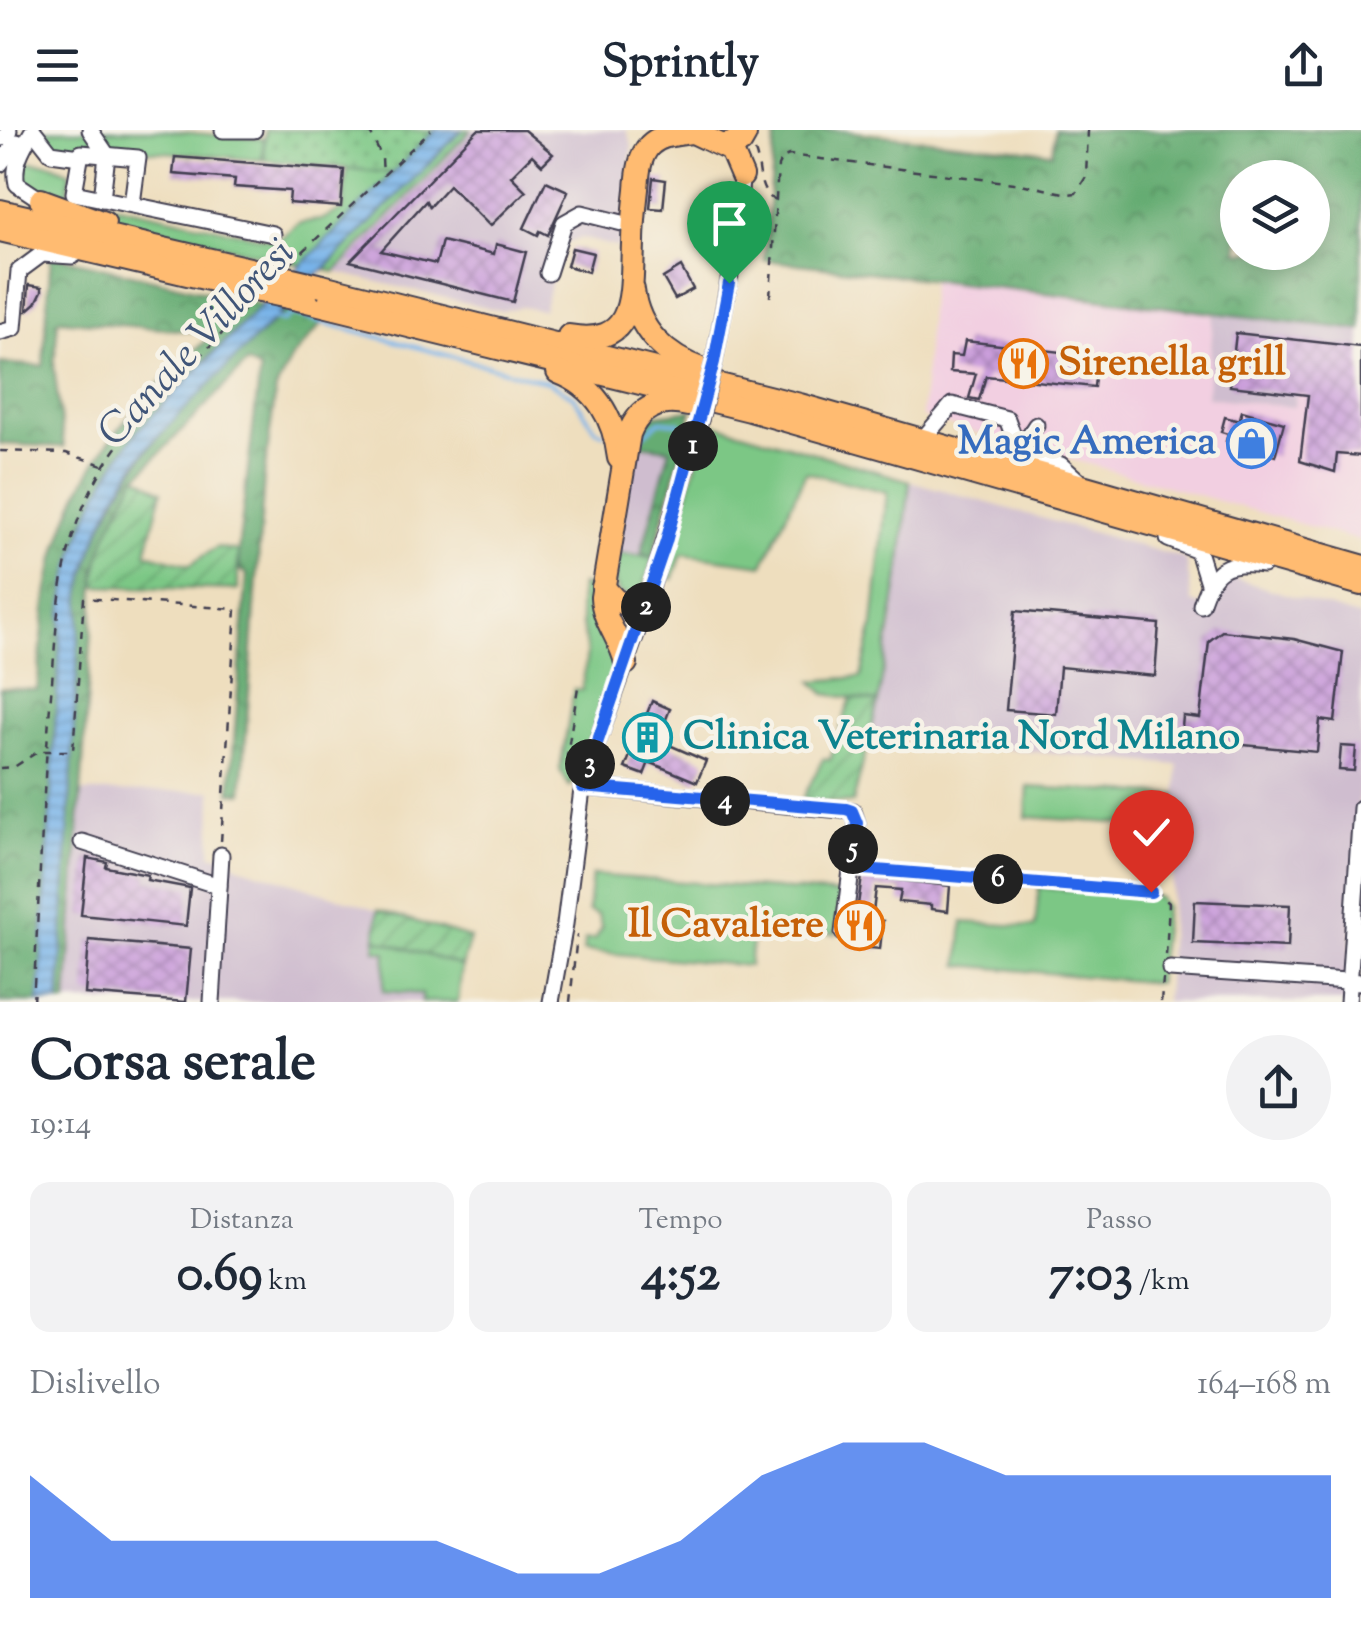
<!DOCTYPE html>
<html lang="it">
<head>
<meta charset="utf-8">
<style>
	body { margin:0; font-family:"Sorts Mill Goudy",serif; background:#f2f2f3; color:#1f2937; height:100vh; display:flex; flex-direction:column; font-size:38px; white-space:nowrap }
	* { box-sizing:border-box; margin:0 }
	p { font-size:32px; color:#747a83 }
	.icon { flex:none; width:55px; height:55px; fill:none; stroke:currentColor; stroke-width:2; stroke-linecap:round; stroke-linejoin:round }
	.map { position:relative; height:872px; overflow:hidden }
	.panel { display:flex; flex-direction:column; background:#fff; flex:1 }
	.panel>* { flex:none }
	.fabs { position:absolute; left:1220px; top:30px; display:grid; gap:20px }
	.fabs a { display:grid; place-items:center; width:110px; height:110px; border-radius:50%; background:#fff; box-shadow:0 5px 25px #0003; font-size:50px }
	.pin { position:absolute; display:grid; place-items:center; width:85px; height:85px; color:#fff; margin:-102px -42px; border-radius:50% 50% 50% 0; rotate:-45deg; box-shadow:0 0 10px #0007 }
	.pin .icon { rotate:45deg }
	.km { position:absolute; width:50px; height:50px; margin:-25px; border-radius:50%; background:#222; color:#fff; font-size:28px; line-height:50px; text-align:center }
	.round { display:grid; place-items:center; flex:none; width:105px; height:105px; border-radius:52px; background:#f2f2f3 }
	.head { display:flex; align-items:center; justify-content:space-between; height:170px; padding:0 30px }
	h1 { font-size:55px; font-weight:700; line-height:75px }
	.stats { display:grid; grid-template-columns:repeat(3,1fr); gap:15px; height:170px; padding:10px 30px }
	.stats div { display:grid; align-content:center; border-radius:20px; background:#f2f2f3; text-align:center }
	.stats b { font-size:50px; font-weight:700 }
	.stats small { font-size:28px; font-weight:400 }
	.stats p { font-size:28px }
	.chart { height:280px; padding:20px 30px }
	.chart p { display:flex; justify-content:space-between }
	.chart svg { width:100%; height:180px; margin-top:10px; fill:#2563eb; opacity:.7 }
	header { display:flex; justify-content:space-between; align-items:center; height:130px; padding:0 30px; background:#fff; font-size:45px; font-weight:700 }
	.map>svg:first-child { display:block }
</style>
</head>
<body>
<header><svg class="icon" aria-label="menu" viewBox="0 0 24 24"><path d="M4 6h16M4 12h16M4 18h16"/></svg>Sprintly<svg class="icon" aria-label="share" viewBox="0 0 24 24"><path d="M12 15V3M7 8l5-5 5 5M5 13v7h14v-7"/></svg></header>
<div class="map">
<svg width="1361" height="872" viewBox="0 0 1361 872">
	<defs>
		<pattern id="forest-crowns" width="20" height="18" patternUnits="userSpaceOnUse" patternTransform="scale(2.5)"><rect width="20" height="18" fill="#65ac72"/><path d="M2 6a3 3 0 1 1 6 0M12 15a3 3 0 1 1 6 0" fill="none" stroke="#538c5f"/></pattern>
		<pattern id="park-dots" width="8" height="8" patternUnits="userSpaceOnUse" patternTransform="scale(2.5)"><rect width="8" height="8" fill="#7cc785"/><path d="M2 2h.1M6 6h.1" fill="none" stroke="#65a16e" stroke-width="1.8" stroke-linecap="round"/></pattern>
		<pattern id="garden-furrows" width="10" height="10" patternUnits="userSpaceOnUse" patternTransform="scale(2.5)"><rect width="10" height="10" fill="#7cc785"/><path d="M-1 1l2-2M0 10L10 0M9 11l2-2" fill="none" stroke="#65a16e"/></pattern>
		<pattern id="water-rules" width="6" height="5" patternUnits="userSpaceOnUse" patternTransform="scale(2.5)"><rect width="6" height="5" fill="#78b4ea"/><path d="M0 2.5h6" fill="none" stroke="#6292bf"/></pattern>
		<pattern id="building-cross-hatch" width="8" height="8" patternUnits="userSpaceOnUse" patternTransform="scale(2.5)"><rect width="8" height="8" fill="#ca9edb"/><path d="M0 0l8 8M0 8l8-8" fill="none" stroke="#a480b3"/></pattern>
	</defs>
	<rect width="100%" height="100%" fill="#f7f3e8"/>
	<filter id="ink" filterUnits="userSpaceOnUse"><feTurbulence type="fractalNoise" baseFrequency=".01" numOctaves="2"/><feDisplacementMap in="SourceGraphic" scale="20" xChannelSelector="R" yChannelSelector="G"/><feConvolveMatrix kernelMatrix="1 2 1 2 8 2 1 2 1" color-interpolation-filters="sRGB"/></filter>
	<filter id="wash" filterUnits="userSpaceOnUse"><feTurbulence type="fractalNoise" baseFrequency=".0048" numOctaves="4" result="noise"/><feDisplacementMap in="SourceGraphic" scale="40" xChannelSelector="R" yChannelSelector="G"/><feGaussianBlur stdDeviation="2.25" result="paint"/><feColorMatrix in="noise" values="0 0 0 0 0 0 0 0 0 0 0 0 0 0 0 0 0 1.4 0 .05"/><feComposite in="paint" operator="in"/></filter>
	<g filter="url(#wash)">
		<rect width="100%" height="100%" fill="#eedebe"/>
		<!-- built -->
		<polygon fill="#f2cfe1" points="931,150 1214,182 1207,267 1294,277 1295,263 1361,271 1361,411 922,287"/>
		<!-- industrial -->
		<g fill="#cfbdcf">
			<polygon points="471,0 626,0 632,14 619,118 582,108 563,115 543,180 520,177 502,181 335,142"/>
			<polygon points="1214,182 1361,200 1361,271 1296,263 1294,277 1207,267"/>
			<polygon points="640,317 670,318 641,424 618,424 632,327"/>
			<polygon points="910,351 1183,428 1187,433 1192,472 1201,475 1211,478 1217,453 1226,446 1361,487 1361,644 1348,853 1361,854 1361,872 1166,872 1178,635 871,607 893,492"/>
			<polygon points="212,661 211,725 229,726 236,735 378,780 375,820 386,821 423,864 422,872 67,872 82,662"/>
		</g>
		<!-- grass -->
		<g fill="#7cc785" stroke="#4f7460" stroke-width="2.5">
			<polygon points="46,0 158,0 264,9 262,30 76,15 73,20 55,20 45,4"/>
			<polygon points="462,0 471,0 335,142 324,140"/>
			<polygon points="27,32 52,34 70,42 68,65 277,111 298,93 321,90 343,79 347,38 393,43 302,135 92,84 24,54 20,38"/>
			<polygon points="708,292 910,351 900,440 878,572 825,564 812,551 861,547 873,495 887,362 806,342 763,435 682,424 673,449 664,447"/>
			<path d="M618,424l35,3c-6,21 -8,44 -34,36l-5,-13z"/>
			<polygon points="581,455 597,458 618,531 590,613 570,657 560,640 574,559 582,560 587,523 579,477"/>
			<polygon points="1028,657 1176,665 1175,697 1026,687"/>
			<polygon points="592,745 841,764 836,804 754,795 749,836 583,821 585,810 595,809 602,798 598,785 588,781"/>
			<polygon points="1039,757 1158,767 1165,777 1157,853 959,835 963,792 1035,797"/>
			<polygon points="376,809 462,836 458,872 422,872 422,864 383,861 386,822 375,820"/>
		</g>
		<!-- forest -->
		<g fill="url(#forest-crowns)" stroke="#446756" stroke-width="2.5" fill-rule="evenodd">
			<path d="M776,0h58l218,23 3,-23h306v200l-597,-70zM1238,48h74v74h-74z"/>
			<path d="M51,125l211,50c-99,98 -181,162 -200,309l-23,388h-39v-314l37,2c5,-42 6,-88 17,-129 27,-106 83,-158 160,-228l-156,-13 -4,47 10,80 -64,-3v-81l43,3z"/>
			<path d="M286,180l40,9 -35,40 -15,30 -12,87 -22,318 -12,-1 17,-219 -7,-4 -2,-19 22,-181 -13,-7 -110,114 -17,29 -24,63 -29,433h-8l22,-409c25,-127 116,-198 205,-283z"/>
			<polygon points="692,280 653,427 641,424 670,319 633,314 644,287"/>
		</g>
		<!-- park -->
		<polygon fill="url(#park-dots)" stroke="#4f7460" stroke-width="2.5" points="265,0 436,0 393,43 263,30"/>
		<!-- garden -->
		<g fill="url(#garden-furrows)" stroke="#4f7460" stroke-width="2.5">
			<path d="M137,346l25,15 -16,62 44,12 27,-18 21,4v39l-143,-4c2,-40 23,-76 42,-110z"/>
			<polygon points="851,568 878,572 853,673 802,670 823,629 830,630"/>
			<polygon points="378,780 470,808 462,836 376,809"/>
		</g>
		<!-- water -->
		<path fill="url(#water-rules)" stroke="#4d6b92" stroke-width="2.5" d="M436,0h26l-312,314c-35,46 -58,92 -69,149l-22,409h-20l23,-388c9,-71 35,-131 79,-187z"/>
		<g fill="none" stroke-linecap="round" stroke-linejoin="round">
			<!-- stream -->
			<g stroke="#78b4ea" stroke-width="4">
				<polyline points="272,188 284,191 292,184 548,252 573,266 596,300 603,303"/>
				<polyline points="637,310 660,291 680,293"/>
			</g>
		</g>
		<g id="blocks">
			<!-- building -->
			<g fill="url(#building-cross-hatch)">
				<polygon points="478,0 524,0 553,24 542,35 532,25 511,46 526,61 490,96 449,55 429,77 426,71 381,121 436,134 442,111 494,124 496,114 526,122 513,172 350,131"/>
				<polygon points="175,27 344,40 341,77 289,73 290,61 234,57 235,49 173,44"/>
				<polygon points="653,48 666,50 663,79 650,78"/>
				<polygon points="546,51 568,61 548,105 540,101 538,105 524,98"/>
				<polygon points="572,118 593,123 588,142 567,136"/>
				<polygon points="681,137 693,159 675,169 663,148"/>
				<polygon points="29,155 42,157 42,161 36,173 27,181"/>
				<polygon points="1236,203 1361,217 1361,326 1337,324 1335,342 1300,331 1308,265 1230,256"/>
				<polygon points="965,211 1097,226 1094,257 986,246 979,270 969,268 976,244 950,242 951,225 962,226"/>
				<polygon points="1242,281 1284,293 1275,326 1226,311 1228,304 1221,302 1225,287 1239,291"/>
				<polygon points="1015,481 1159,494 1155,546 1060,537 1056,584 1006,580"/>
				<polygon points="1222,501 1294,509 1343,522 1335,592 1320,590 1317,622 1181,609 1183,586 1200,588 1209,511"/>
				<polygon points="652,571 670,579 658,610 706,631 697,652 649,632 644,645 625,638"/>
				<polygon points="1341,616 1356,617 1354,641 1339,640"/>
				<polygon points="87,728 107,732 106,737 148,745 147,750 190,758 186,796 81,785"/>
				<polygon points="862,746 950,756 948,781 931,779 931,775 899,772 901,760 876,758 872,790 883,791 880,819 848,816 854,804"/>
				<polygon points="1195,771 1290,775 1288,817 1193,813"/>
				<polygon points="89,810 191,819 186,872 85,864"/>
			</g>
		</g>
	</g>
	<g filter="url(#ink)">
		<use href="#blocks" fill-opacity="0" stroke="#413e4f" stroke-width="2.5"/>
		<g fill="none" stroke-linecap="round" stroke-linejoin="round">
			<defs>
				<g id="minor">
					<polyline points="90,0 107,25 102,69"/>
					<polyline points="223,0 254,0"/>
					<polyline points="0,8 6,7 9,0"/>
					<polyline points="0,34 17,12"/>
					<path d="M41,70l-24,-16c-5,-20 6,-37 16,-54l18,23 29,4"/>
					<polyline points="132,74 138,28 81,23 74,63 273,104"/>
					<polyline points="548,143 564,93 582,83 634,96"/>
					<polyline points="0,202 14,198 19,141 42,124 72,126 77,123"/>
					<polyline points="714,232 735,118 742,39"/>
					<polyline points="922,310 952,275 1007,289 1020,324 1061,335 1080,352"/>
					<polyline points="1019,321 1036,295"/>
					<polyline points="1168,409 1198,421 1208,453"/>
					<path d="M1201,475c11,-36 24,-45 62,-40"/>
					<polyline points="582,657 853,681 857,693 843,803"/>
					<polyline points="82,712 219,756"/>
					<polyline points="1170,839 1361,852"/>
					<polyline points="212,872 221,725"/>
					<polyline points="551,872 565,794 583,652 645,479 700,290"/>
					<polyline points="1348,872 1361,678"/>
				</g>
				<g id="highway">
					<polyline points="693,2 731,20 742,46"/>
					<polyline points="725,15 741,12 745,5 739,0"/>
					<polyline points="41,70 104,93"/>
					<polyline points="0,81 275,145"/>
					<polyline points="0,100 260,161"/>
					<polyline points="322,156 800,275 1361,436"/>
					<path d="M633,160c5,41 33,67 70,80"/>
					<polyline points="307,171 750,280 1361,454"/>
					<path d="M569,206c69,12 62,-44 64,-93 0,-18 2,-36 4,-54 1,-14 2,-33 13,-44 13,-13 34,-10 50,-15"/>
					<path d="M558,242c39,15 56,46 61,86"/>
					<polyline points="603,457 616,471 645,479"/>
					<path d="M626,533c-5,-24 -23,-42 -24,-66l27,-163c10,-27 31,-36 59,-29"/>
				</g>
			</defs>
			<!-- minor casing -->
			<use href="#minor" stroke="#413e4f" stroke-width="19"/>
			<!-- highway casing -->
			<use href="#highway" stroke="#413e4f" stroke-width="26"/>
			<!-- path -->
			<g stroke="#413e4f" stroke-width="2.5" stroke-dasharray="8 8" stroke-linecap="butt">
				<polyline points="369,0 382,28 383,46"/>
				<path d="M755,22c7,17 1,39 21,49"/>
				<polyline points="291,133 431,0"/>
				<polyline points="770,167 778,36 782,28 789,25 1021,54 1068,64 1076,63 1086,47 1088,0"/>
				<polyline points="0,321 66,323 103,335"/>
				<polyline points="0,638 14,637 39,621 73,621 84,468 236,479 221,712"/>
				<polyline points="572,645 567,625 579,551"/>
				<polyline points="866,739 1160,764 1169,773 1166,826"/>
				<path d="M33,872c6,-99 9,-197 17,-296 8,-88 6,-162 55,-241 38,-60 95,-104 141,-158"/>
				<polyline points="570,872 577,805"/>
				<polyline points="1161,872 1163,849"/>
			</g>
			<!-- minor -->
			<use href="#minor" stroke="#fff" stroke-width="15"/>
			<!-- highway -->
			<use href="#highway" stroke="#ffbb71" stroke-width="22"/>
			<defs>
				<polyline id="minor-bridge" points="700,290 714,232"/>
				<g id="highway-bridge">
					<polyline points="275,145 322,156"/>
					<polyline points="260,161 307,171"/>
				</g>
			</defs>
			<!-- minor-bridge casing -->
			<use href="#minor-bridge" stroke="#413e4f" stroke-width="19" stroke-linecap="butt"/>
			<!-- highway-bridge casing -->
			<use href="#highway-bridge" stroke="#413e4f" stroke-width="26" stroke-linecap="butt"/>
			<!-- minor-bridge -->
			<use href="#minor-bridge" stroke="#fff" stroke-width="15"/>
			<!-- highway-bridge -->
			<use href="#highway-bridge" stroke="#ffbb71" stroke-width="22"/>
		</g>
	</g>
	<g fill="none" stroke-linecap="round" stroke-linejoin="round" filter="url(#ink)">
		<defs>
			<polyline id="route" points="729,153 714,232 666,412 582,657 846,679 852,681 857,693 851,738 1151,762"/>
		</defs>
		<!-- route casing -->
		<use href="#route" stroke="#fff" stroke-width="20"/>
		<!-- route -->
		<use href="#route" stroke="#2563eb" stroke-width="12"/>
	</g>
	<!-- icons -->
	<defs>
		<symbol id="restaurant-ring" viewBox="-11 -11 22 22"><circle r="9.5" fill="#f7f3e8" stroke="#e8710a" stroke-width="1.5"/><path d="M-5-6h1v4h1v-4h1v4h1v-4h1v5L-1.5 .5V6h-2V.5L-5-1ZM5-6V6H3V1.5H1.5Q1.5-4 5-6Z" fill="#e8710a"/></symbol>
		<symbol id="shop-ring" viewBox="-11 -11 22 22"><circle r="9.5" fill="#f7f3e8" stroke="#3f7fe0" stroke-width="1.5"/><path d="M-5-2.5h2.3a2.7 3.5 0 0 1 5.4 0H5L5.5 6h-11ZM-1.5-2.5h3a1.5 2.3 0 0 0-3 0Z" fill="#3f7fe0"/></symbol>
		<symbol id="building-ring" viewBox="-11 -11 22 22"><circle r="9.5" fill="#f7f3e8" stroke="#0f9aa8" stroke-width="1.5"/><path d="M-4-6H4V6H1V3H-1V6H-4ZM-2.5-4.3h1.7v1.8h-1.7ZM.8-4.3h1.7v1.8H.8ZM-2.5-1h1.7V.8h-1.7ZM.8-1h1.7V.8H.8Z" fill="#0f9aa8"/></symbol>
	</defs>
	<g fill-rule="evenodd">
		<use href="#restaurant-ring" x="996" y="206" width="55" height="55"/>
		<use href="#shop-ring" x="1224" y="286" width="55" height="55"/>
		<use href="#building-ring" x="620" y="580" width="55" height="55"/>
		<use href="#restaurant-ring" x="832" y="768" width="55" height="55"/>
	</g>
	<g text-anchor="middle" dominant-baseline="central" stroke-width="9" stroke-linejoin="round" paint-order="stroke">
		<!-- food labels -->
		<g font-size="40" font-weight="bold" fill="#c56008" stroke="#f7f3e8" text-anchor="start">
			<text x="1058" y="234">Sirenella grill</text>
			<text x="824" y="796" text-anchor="end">Il Cavaliere</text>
		</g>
		<!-- shop labels -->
		<g font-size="40" font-weight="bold" fill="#366cbe" stroke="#f7f3e8" text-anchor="end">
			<text x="1216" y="313">Magic America</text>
		</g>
		<!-- culture labels -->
		<g font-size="40" font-weight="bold" fill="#0d838f" stroke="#f7f3e8" text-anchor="start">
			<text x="683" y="608">Clinica Veterinaria Nord Milano</text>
		</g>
		<!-- water labels -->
		<g font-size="42" font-style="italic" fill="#405578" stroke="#f7f3e8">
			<text transform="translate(198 214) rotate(-47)">Canale Villoresi</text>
		</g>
	</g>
</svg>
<div class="fabs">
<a><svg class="icon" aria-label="layers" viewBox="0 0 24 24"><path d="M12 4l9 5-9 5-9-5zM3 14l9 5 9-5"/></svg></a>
</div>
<div class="pin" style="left:729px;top:153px;background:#1e9e55"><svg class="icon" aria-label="arrive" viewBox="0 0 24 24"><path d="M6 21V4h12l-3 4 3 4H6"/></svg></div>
<div class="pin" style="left:1151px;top:762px;background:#d93025"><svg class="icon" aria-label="check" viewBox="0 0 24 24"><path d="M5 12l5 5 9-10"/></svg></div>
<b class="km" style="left:693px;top:316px">1</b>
<b class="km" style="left:646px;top:477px">2</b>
<b class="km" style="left:590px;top:634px">3</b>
<b class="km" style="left:725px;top:671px">4</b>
<b class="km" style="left:853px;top:719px">5</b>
<b class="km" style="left:998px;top:749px">6</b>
</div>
<section class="panel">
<div class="head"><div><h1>Corsa serale</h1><p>19:14</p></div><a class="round"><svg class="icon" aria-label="share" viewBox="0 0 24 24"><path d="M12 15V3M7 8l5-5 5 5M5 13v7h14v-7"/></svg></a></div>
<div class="stats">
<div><p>Distanza</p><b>0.69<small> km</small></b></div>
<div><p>Tempo</p><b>4:52</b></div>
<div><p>Passo</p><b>7:03<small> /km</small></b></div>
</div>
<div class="chart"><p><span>Dislivello</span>164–168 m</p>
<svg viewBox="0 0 160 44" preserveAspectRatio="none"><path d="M0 44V14L10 30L20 30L30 30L40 30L50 30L60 38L70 38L80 30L90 14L100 6L110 6L120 14L130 14L140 14L150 14L160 14V44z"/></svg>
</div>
</section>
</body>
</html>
